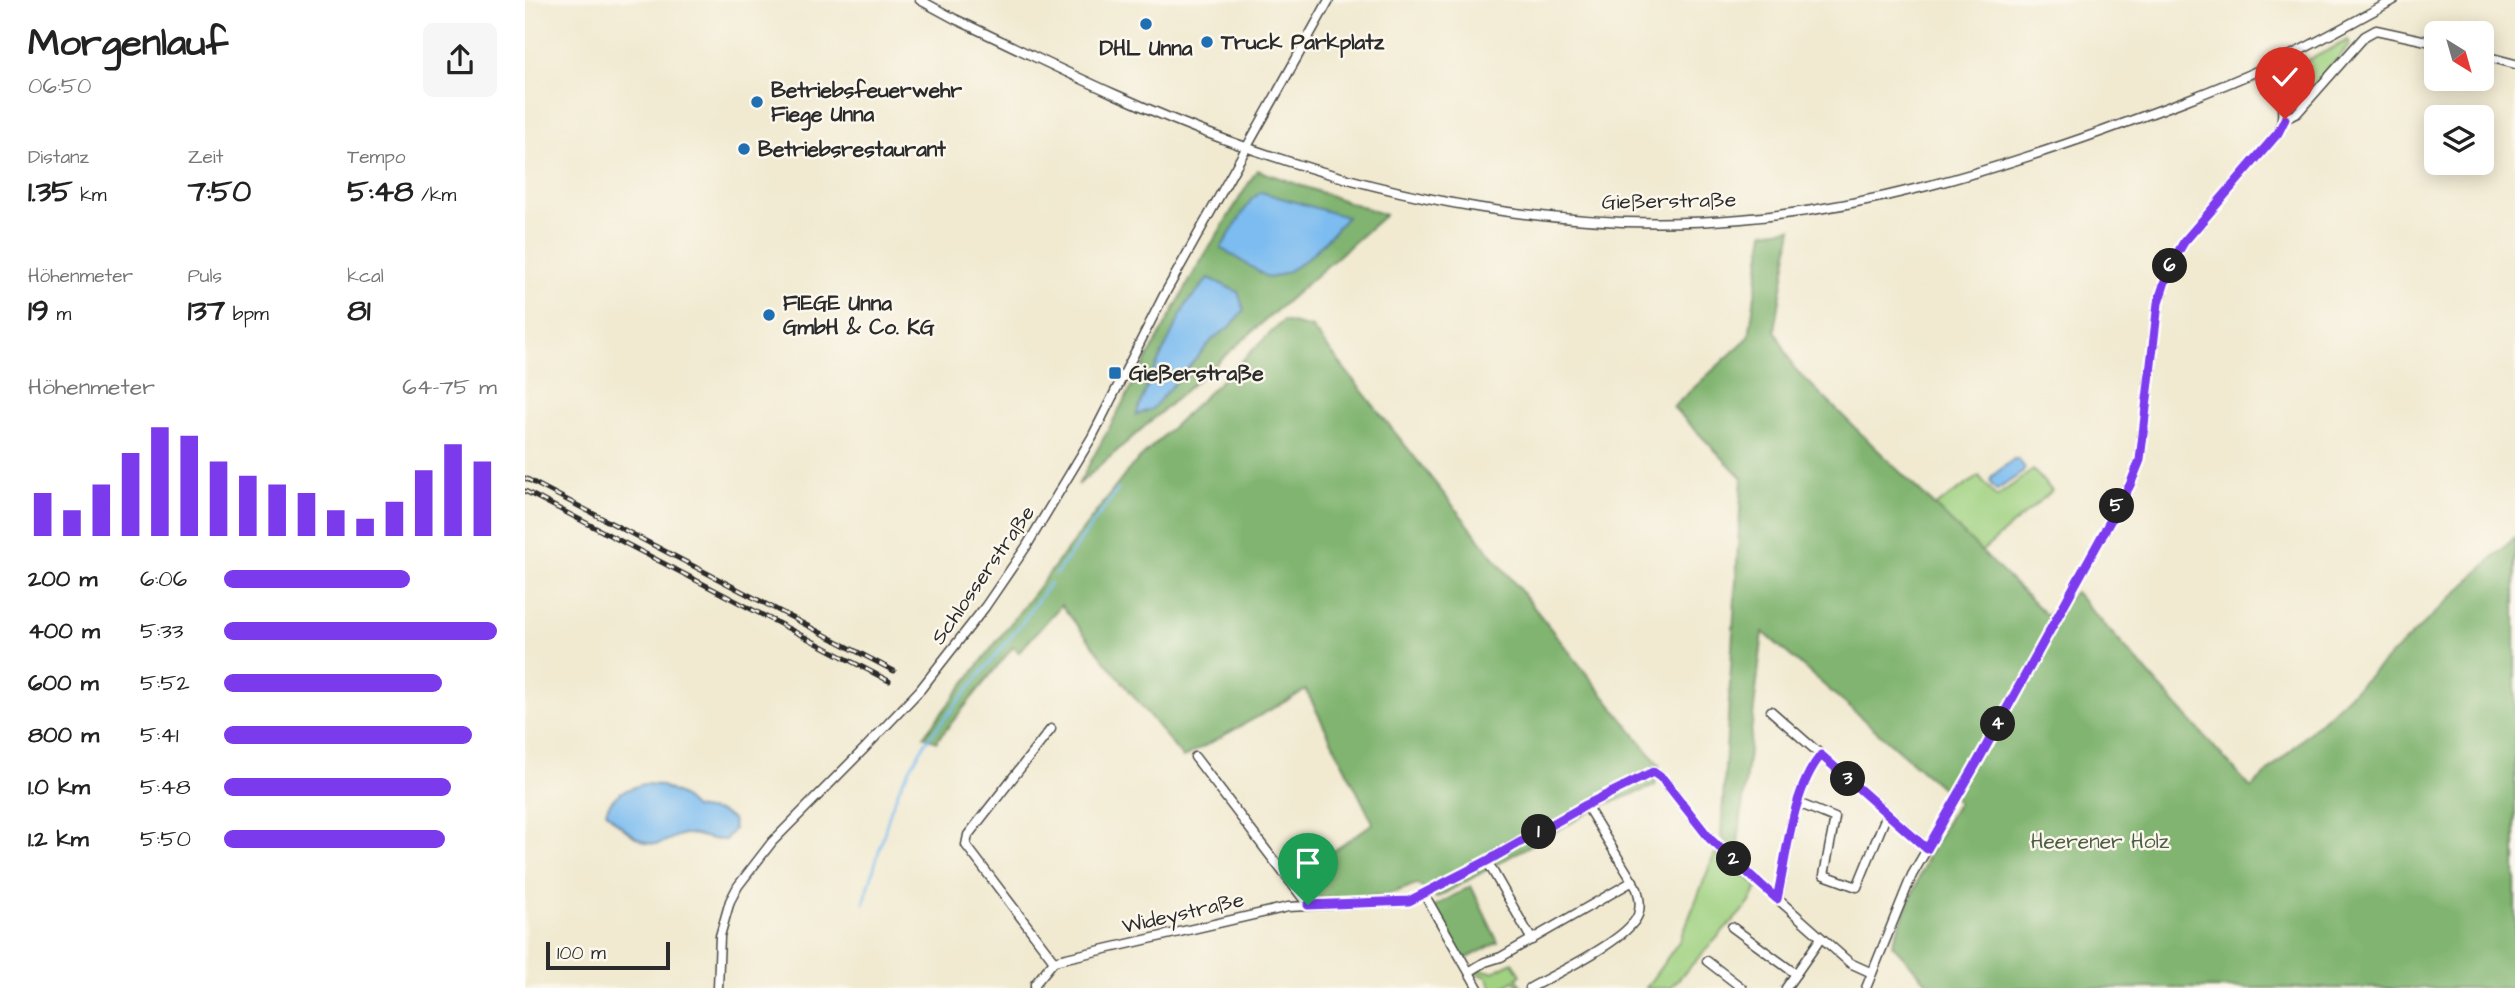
<!DOCTYPE html>
<html lang="de">
<head>
<meta charset="utf-8">
<style>
	body { margin:0; font-family:"Architects Daughter",sans-serif; background:#f6f6f6; color:#222; height:100vh; display:flex; flex-direction:column; font-size:26px; white-space:nowrap }
	* { box-sizing:border-box; margin:0 }
	p { font-size:23px; color:#767676 }
	.icon { flex:none; width:38px; height:38px; fill:none; stroke:currentColor; stroke-width:2; stroke-linecap:round; stroke-linejoin:round }
	.map { position:relative; flex:1; overflow:hidden }
	.details { display:flex; flex-direction:column; background:#fff; width:525px }
	.details>* { flex:none }
	.needle { width:46px; rotate:143deg }
	.fabs { position:absolute; left:1899px; top:21px; display:grid; gap:14px }
	.fabs a { display:grid; place-items:center; width:70px; height:70px; border-radius:10px; background:#fff; box-shadow:0 4px 18px #0003; font-size:35px }
	.scale { position:absolute; left:21px; bottom:18px; width:124px; box-sizing:border-box; padding-left:7px; border:4px solid #2b2b2b; border-top:0; font-size:19px; line-height:24px; white-space:nowrap; color:#2b2b2b; -webkit-text-stroke:5px #fbf7ec; paint-order:stroke }
	.pin { position:absolute; display:grid; place-items:center; width:60px; height:60px; color:#fff; margin:-72px -30px; border-radius:50% 50% 50% 0; rotate:-45deg; box-shadow:0 0 7px #0007 }
	.pin .icon { rotate:45deg }
	.km { position:absolute; width:35px; height:35px; margin:-18px; border-radius:50%; background:#222; color:#fff; font-size:19px; line-height:35px; text-align:center }
	.round { display:grid; place-items:center; flex:none; width:74px; height:74px; border-radius:10px; background:#f6f6f6 }
	.headline { display:flex; align-items:center; justify-content:space-between; height:119px; padding:0 28px }
	h1 { font-size:38px; font-weight:700; line-height:52px }
	.figures { display:grid; grid-template-columns:repeat(3,1fr); gap:10px; height:119px; padding:7px 28px }
	.figures div { display:grid; align-content:center }
	.figures b { font-size:30px; font-weight:700 }
	.figures small { font-size:19px; font-weight:400 }
	.figures p { font-size:19px }
	.chart { height:196px; padding:14px 28px }
	.chart p { display:flex; justify-content:space-between }
	.chart svg { width:100%; height:126px; margin-top:7px; stroke:#7c3aed; stroke-width:6 }
	ul { padding:0 28px; list-style:none; font-size:23px }
	li { display:grid; grid-template-columns:112px 84px 1fr; align-items:center; height:52px }
	li i { height:18px; border-radius:9px; background:#7c3aed }
	main { display:flex; flex:1; min-height:0 }
	.map>svg:first-child { display:block }
</style>
</head>
<body>
<main>
<section class="details">
<div class="headline"><div><h1>Morgenlauf</h1><p>06:50</p></div><a class="round"><svg class="icon" aria-label="share" viewBox="0 0 24 24"><path d="M12 15V3M7 8l5-5 5 5M5 13v7h14v-7"/></svg></a></div>
<div class="figures">
<div><p>Distanz</p><b>1.35<small> km</small></b></div>
<div><p>Zeit</p><b>7:50</b></div>
<div><p>Tempo</p><b>5:48<small> /km</small></b></div>
</div>
<div class="figures">
<div><p>Höhenmeter</p><b>19<small> m</small></b></div>
<div><p>Puls</p><b>137<small> bpm</small></b></div>
<div><p>kcal</p><b>81</b></div>
</div>
<div class="chart"><p><span>Höhenmeter</span>64–75 m</p>
<svg viewBox="0 0 160 44" preserveAspectRatio="none"><path d="M5 44V29M15 44V35M25 44V26M35 44V15M45 44V6M55 44V9M65 44V18M75 44V23M85 44V26M95 44V29M105 44V35M115 44V38M125 44V32M135 44V21M145 44V12M155 44V18"/></svg>
</div>
<ul>
<li><b>200 m</b>6:06<i style="width:68%"></i></li>
<li><b>400 m</b>5:33<i style="width:100%"></i></li>
<li><b>600 m</b>5:52<i style="width:80%"></i></li>
<li><b>800 m</b>5:41<i style="width:91%"></i></li>
<li><b>1.0 km</b>5:48<i style="width:83%"></i></li>
<li><b>1.2 km</b>5:50<i style="width:81%"></i></li>
</ul>
</section>
<div class="map">
<svg width="1990" height="988" viewBox="0 0 1990 988">
	<rect width="100%" height="100%" fill="#fbf7ec"/>
	<filter id="ink" filterUnits="userSpaceOnUse"><feTurbulence type="fractalNoise" baseFrequency=".0143" numOctaves="2"/><feDisplacementMap in="SourceGraphic" scale="14" xChannelSelector="R" yChannelSelector="G"/><feConvolveMatrix kernelMatrix="1 2 1 2 8 2 1 2 1" color-interpolation-filters="sRGB"/></filter>
	<filter id="wash" filterUnits="userSpaceOnUse"><feTurbulence type="fractalNoise" baseFrequency=".00686" numOctaves="4" result="noise"/><feDisplacementMap in="SourceGraphic" scale="28" xChannelSelector="R" yChannelSelector="G"/><feGaussianBlur stdDeviation="1.57" result="paint"/><feColorMatrix in="noise" values="0 0 0 0 0 0 0 0 0 0 0 0 0 0 0 0 0 1.4 0 .05"/><feComposite in="paint" operator="in"/></filter>
	<g filter="url(#wash)">
		<rect width="100%" height="100%" fill="#f1ead1"/>
		<!-- green -->
		<g fill="#a0d282" stroke="#667e56" stroke-width="2">
			<polygon points="1823,40 1825,44 1770,109 1763,110 1754,75"/>
			<polygon points="1508,470 1527,491 1456,552 1409,507 1454,476 1471,497"/>
			<polygon points="1190,853 1233,886 1224,904 1145,988 1121,988 1155,940"/>
			<polygon points="988,962 996,975 992,978 996,986 994,987 989,981 977,988 967,988 962,977 947,972 951,969 968,972"/>
		</g>
		<!-- forest -->
		<g fill="#80b470" stroke="#56704e" stroke-width="2">
			<polygon points="732,170 860,215 553,485 671,269"/>
			<polygon points="1267,228 1250,330 1269,368 1522,616 1550,592 1726,788 1990,537 1990,988 1407,988 1367,944 1405,851 1433,802 1238,632 1212,852 1196,837 1217,478 1148,407 1224,337 1239,232"/>
			<polygon points="758,321 787,328 1134,765 1130,786 1076,806 911,898 892,884 862,895 785,898 786,867 848,823 781,690 658,758 536,605 494,652 488,647 411,742 399,736 606,467"/>
			<polygon points="946,886 973,942 937,961 907,908"/>
		</g>
		<!-- water -->
		<g fill="#7bbcf0" stroke="#53748e" stroke-width="2">
			<path d="M736,192l86,25c-22,23 -45,55 -78,61l-48,-30 30,-48z"/>
			<polygon points="684,278 713,292 719,310 706,326 688,339 627,409 611,415 628,372 662,303"/>
			<polygon points="1489,459 1493,459 1500,468 1498,472 1472,490 1468,487 1465,481 1467,476"/>
			<path d="M119,784l16,1 20,10 14,13 26,4 12,7 2,10 -9,11c-15,1 -26,-6 -38,-6 -11,0 -22,10 -32,10 -16,0 -40,-22 -49,-33 7,-18 21,-22 38,-27z"/>
		</g>
		<g fill="none" stroke-linecap="round" stroke-linejoin="round">
			<!-- stream -->
			<g stroke="#7bbcf0" stroke-width="2.5">
				<polyline points="531,574 593,489"/>
				<polyline points="339,903 366,809 376,784 400,743 496,624 525,583"/>
			</g>
		</g>
	</g>
	<g filter="url(#ink)">
		<g fill="none" stroke-linecap="round" stroke-linejoin="round">
			<defs>
				<g id="minor">
					<path d="M395,0l35,19c89,42 178,87 271,121 163,60 341,94 515,79 125,-11 244,-46 362,-88 55,-20 110,-40 163,-64 44,-20 86,-45 128,-67"/>
					<polyline points="1956,55 1990,64"/>
					<polyline points="1760,119 1772,113 1840,36 1851,30 1911,43"/>
					<polyline points="1246,711 1402,848"/>
					<polyline points="526,729 443,835 441,845 529,961"/>
					<polyline points="670,757 783,905"/>
					<polyline points="1273,803 1310,818 1299,875 1332,887 1362,814"/>
					<polyline points="962,861 1007,940"/>
					<polyline points="899,894 953,988"/>
					<path d="M1253,899c9,-45 14,-109 43,-144"/>
					<polyline points="1207,927 1271,974"/>
					<polyline points="1182,961 1217,988"/>
					<polyline points="944,972 960,962 976,957 1108,881"/>
					<polyline points="193,988 195,936 205,901 213,886 247,842 339,749 395,690 460,607 501,547 567,437 638,297 804,0"/>
					<polyline points="510,988 510,984 529,961 537,959 763,907 884,901 962,861 1061,805 1128,772 1138,779 1185,839 1325,963 1347,973"/>
					<path d="M1005,988c25,-14 98,-48 108,-73 3,-9 2,-17 -1,-26l-51,-84"/>
					<polyline points="1261,988 1296,938"/>
					<path d="M1341,988l46,-113 67,-116 151,-274 10,-25 18,-157 12,-37 14,-24 94,-109c11,-24 -1,-44 -11,-67"/>
				</g>
			</defs>
			<!-- minor casing -->
			<use href="#minor" stroke="#494844" stroke-width="11"/>
			<!-- minor -->
			<use href="#minor" stroke="#fff" stroke-width="8"/>
			<defs>
				<g id="rail">
					<polyline points="0,478 369,671"/>
					<polyline points="0,491 364,681"/>
				</g>
			</defs>
			<!-- rail casing -->
			<use href="#rail" stroke="#2b2b2b" stroke-width="5"/>
			<!-- rail -->
			<use href="#rail" stroke="#fbf7ec" stroke-width="2.5" stroke-dasharray="8" stroke-linecap="butt"/>
		</g>
	</g>
	<g fill="none" stroke-linecap="round" stroke-linejoin="round" filter="url(#ink)">
		<defs>
			<path id="route" d="M783,905l101,-4 78,-40 99,-56 67,-33 10,7 47,60 67,60c10,-45 15,-109 44,-144l106,94 52,-90 151,-274 10,-25 18,-157 12,-37 14,-24 94,-109 7,-14"/>
		</defs>
		<!-- route casing -->
		<use href="#route" stroke="#fff" stroke-width="14"/>
		<!-- route -->
		<use href="#route" stroke="#7c3aed" stroke-width="9"/>
	</g>
	<!-- markers -->
	<g fill="#1f6fb2" stroke="#fbf7ec" stroke-width="2.5">
		<circle cx="621" cy="24" r="7"/>
		<circle cx="682" cy="42" r="7"/>
		<circle cx="232" cy="102" r="7"/>
		<circle cx="219" cy="149" r="7"/>
		<circle cx="244" cy="315" r="7"/>
		<rect x="583" y="366" width="14" height="14" rx="3.5"/>
	</g>
	<g text-anchor="middle" dominant-baseline="central" stroke-width="5" stroke-linejoin="round" paint-order="stroke">
		<!-- poi labels -->
		<g font-size="21" font-weight="bold" fill="#2b2b2b" stroke="#fbf7ec" text-anchor="start">
			<text x="696" y="42">Truck Parkplatz</text>
			<text x="621" y="48" text-anchor="middle">DHL Unna</text>
			<text x="246" y="90">Betriebsfeuerwehr<tspan x="246" dy="24">Fiege Unna</tspan></text>
			<text x="233" y="149">Betriebsrestaurant</text>
			<text x="258" y="303">FIEGE Unna<tspan x="258" dy="24">GmbH &amp; Co. KG</tspan></text>
			<text x="604" y="373">Gießerstraße</text>
		</g>
		<!-- street labels -->
		<g font-size="21" fill="#2b2b2b" stroke="#fbf7ec">
			<text transform="translate(1144 201) rotate(-1)">Gießerstraße</text>
			<text transform="translate(458 575) rotate(-55)">Schlosserstraße</text>
			<text transform="translate(658 913) rotate(-13)">Wideystraße</text>
		</g>
		<!-- park labels -->
		<g font-size="21" fill="#4e5d45" stroke="#fbf7ec">
			<text x="1575" y="841">Heerener Holz</text>
		</g>
	</g>
</svg>
<div class="fabs">
<a><svg class="needle" viewBox="-14 -14 28 28"><path d="M0-13l5 13h-10z" fill="#e53935"/><path d="M0 13l5-13h-10z" fill="#767676"/></svg></a>
<a><svg class="icon" aria-label="layers" viewBox="0 0 24 24"><path d="M12 4l9 5-9 5-9-5zM3 14l9 5 9-5"/></svg></a>
</div>
<div class="scale">100 m</div>
<div class="pin" style="left:783px;top:905px;background:#1e9e55"><svg class="icon" aria-label="arrive" viewBox="0 0 24 24"><path d="M6 21V4h12l-3 4 3 4H6"/></svg></div>
<div class="pin" style="left:1760px;top:119px;background:#d93025"><svg class="icon" aria-label="check" viewBox="0 0 24 24"><path d="M5 12l5 5 9-10"/></svg></div>
<b class="km" style="left:1014px;top:832px">1</b>
<b class="km" style="left:1209px;top:859px">2</b>
<b class="km" style="left:1323px;top:779px">3</b>
<b class="km" style="left:1473px;top:724px">4</b>
<b class="km" style="left:1592px;top:506px">5</b>
<b class="km" style="left:1645px;top:266px">6</b>
</div>
</main>
</body>
</html>
